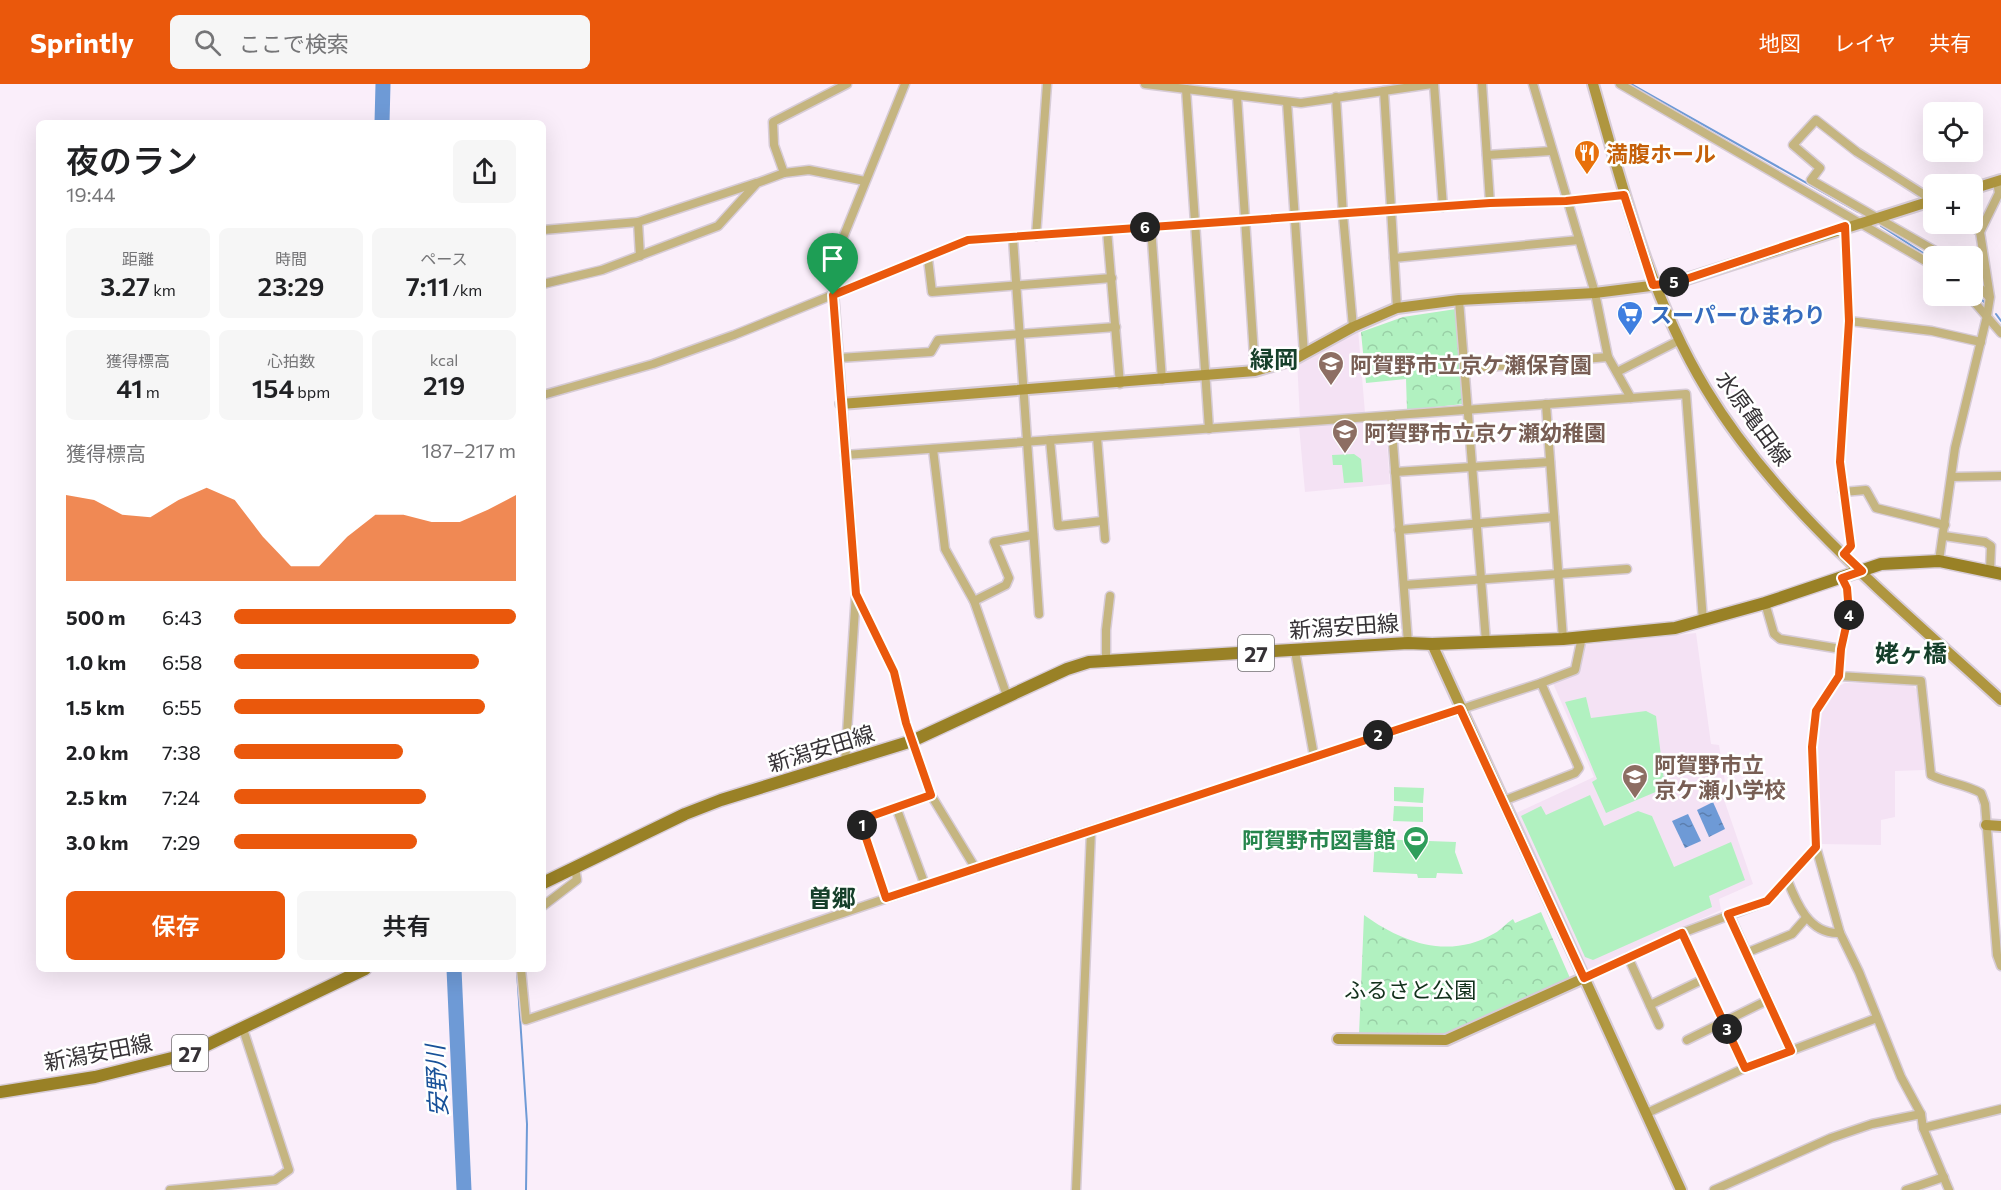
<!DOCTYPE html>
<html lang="ja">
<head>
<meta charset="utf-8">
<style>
	body { margin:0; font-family:Commissioner,"Noto Sans JP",sans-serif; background:#f6f6f6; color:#202124; height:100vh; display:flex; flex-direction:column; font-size:22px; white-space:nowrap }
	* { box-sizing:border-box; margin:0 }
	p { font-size:20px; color:#757577 }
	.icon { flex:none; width:33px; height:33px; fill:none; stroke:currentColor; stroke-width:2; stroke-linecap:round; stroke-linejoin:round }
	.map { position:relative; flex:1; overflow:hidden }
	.side { position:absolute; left:36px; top:36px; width:510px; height:852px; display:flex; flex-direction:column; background:#fff; border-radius:9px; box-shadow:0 6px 24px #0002 }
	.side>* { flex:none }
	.controls { position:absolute; left:1923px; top:18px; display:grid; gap:12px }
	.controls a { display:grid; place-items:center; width:60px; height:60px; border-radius:9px; background:#fff; box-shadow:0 6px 24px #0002; font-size:30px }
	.pin { position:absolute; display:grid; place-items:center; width:51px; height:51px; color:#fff; margin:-62px -26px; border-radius:50% 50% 50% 0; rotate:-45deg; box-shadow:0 0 6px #0007 }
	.pin .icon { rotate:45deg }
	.km { position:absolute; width:30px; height:30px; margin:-15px; border-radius:50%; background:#222; color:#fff; font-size:16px; line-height:30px; text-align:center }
	.round { display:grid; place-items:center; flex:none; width:63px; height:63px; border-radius:9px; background:#f6f6f6 }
	.summary { display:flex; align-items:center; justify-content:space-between; height:102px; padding:0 30px }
	h1 { font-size:33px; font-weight:600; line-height:45px }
	.stats { display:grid; grid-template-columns:repeat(3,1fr); gap:9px; height:102px; padding:6px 30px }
	.stats div { display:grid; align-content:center; border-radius:9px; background:#f6f6f6; text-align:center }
	.stats b { font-size:26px; font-weight:600 }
	.stats small { font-size:16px; font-weight:400 }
	.stats p { font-size:16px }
	.chart { height:168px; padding:12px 30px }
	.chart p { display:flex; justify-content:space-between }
	.chart svg { width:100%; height:108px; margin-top:6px; fill:#ea580c; opacity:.7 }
	.action { display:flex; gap:12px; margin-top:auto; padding:12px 30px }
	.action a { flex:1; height:69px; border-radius:9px; background:#ea580c; color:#fff; font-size:24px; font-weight:600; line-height:69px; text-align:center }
	.action a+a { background:#f6f6f6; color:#202124 }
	ul { padding:0 30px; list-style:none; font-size:20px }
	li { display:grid; grid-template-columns:96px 72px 1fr; align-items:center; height:45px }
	li i { height:15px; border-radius:8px; background:#ea580c }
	header { display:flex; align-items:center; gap:36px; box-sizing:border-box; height:84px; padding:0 30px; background:#ea580c; color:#fff }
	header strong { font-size:28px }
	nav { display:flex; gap:33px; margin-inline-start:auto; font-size:21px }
	.search { width:420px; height:54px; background:#f6f6f6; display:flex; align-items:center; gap:15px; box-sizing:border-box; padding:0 21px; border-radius:9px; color:#757577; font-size:22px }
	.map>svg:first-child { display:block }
</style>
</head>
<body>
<header>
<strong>Sprintly</strong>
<div class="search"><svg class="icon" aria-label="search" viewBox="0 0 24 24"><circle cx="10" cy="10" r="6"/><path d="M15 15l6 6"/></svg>ここで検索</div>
<nav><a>地図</a><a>レイヤ</a><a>共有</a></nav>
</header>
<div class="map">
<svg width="2001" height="1106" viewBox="0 0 2001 1106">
	<defs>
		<pattern id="park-crowns" width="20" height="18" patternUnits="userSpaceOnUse" patternTransform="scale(1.5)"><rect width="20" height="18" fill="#b1f1c0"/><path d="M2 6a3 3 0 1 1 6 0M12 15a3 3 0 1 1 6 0" fill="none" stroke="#99cfa6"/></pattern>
		<pattern id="water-ripples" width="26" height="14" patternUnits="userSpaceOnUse" patternTransform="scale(1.5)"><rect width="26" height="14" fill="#6e9ad6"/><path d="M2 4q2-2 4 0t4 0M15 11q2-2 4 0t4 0" fill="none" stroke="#5b7eae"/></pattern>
	</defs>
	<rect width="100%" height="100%" fill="#faeefa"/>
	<!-- built -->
	<g fill="#f4e2f4">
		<polygon points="1358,245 1365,329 1300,335 1297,276"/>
		<polygon points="1385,335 1390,400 1305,408 1299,342"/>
		<polygon points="1696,549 1711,660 1719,661 1725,697 1719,701 1753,800 1719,815 1721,826 1588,886 1583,884 1512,731 1594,693 1552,597 1577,590 1583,561"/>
		<polygon points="1845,599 1911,600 1919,608 1925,686 1895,687 1895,733 1881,736 1881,761 1819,760 1815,655 1819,624 1831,606"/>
	</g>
	<!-- green -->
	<g fill="#b1f1c0">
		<polygon points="1354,370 1361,375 1363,398 1344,399 1342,381 1333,381 1332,371"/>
		<polygon points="1586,613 1591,634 1646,627 1656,632 1665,704 1606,729 1592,698 1597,695 1565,618"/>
		<polygon points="1394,703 1424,704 1423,719 1394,717"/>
		<polygon points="1590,711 1604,742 1638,727 1652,732 1674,783 1731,758 1745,796 1709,812 1712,823 1593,876 1585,873 1521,732 1541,722 1546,731"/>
		<polygon points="1394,722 1423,723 1423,738 1393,737"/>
		<polygon points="1375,755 1456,758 1455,768 1463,790 1437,789 1436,794 1418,794 1417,790 1373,788"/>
	</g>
	<!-- park -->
	<g fill="url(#park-crowns)">
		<polygon points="1456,225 1463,320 1407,326 1406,295 1366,299 1361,248 1403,233"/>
		<path d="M1541,828l29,66 -127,59 -84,-2 5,-120c39,28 85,45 131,18 6,-3 11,-10 18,-14l2,4z"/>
	</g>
	<!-- water -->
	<g fill="url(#water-ripples)">
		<polygon points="1713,718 1725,745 1709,753 1697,726"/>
		<polygon points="1688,730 1701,757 1685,764 1672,737"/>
	</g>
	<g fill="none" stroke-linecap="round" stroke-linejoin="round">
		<!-- stream -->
		<g stroke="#6e9ad6" stroke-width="2">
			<polyline points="1631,0 1858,128"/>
			<polyline points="1881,142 1934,176"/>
			<polyline points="1972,205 1984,218"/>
			<polyline points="1996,230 2001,237"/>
			<polyline points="517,887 527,1040 526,1106"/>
		</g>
		<!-- river -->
		<g stroke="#6e9ad6" stroke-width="15">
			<polyline points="382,39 383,0"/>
			<polyline points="454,885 464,1106"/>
		</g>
		<defs>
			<g id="street">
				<polyline points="1145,0 1301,19 1432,0"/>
				<polyline points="1434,0 1443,123"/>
				<polyline points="1482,0 1490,119"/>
				<polyline points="1533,0 1595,209 1608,273 1631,314"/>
				<polyline points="1620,0 1934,182"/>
				<polyline points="1186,5 1209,345"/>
				<polyline points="1384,7 1397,224"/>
				<polyline points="1237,12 1255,287"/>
				<polyline points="1336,13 1343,131 1353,243"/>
				<polyline points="1287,18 1304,270"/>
				<polyline points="1487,71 1551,67"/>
				<polyline points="784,89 774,61 773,38 847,0"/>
				<polyline points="1934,117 1857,68 1816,36 1793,61 1820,84 1811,96 1944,172"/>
				<polyline points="638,138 640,172"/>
				<polyline points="1968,140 1980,148"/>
				<polyline points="1151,143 1162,296"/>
				<polyline points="543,146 638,138 756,99"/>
				<polyline points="1107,146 1120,300"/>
				<polyline points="1036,152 1047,0"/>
				<polyline points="1013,154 1039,530"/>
				<polyline points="1394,174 1579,156"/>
				<polyline points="928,175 932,208 1112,194"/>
				<polyline points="1972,196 1989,213"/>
				<polyline points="543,200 602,186 718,142 757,99 784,89 809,86 865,97"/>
				<polyline points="1969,212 2001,249"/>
				<polyline points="1459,216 1486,558"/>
				<polyline points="1849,237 1932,247 1981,258"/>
				<polyline points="839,274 931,268 938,256 1116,243"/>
				<polyline points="1464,285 1608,273"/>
				<polyline points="1617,288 1680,256"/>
				<polyline points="543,311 653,280 734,251 968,156 1490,119 1566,117 1625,111"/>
				<polyline points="1546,320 1563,555"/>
				<polyline points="1391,332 1408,559"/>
				<polyline points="1097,353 1105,455"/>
				<polyline points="1050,356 1058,442 1102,437"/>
				<polyline points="933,365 945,465 974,517 1007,612"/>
				<polyline points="845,371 1686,310 1703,537"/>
				<polyline points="1395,388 1550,378"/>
				<polyline points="1952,393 2001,392"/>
				<polyline points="1843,408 1866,406 1876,424 1945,441"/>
				<polyline points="1399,446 1554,433"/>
				<polyline points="1944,452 1985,458 1991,462 1990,487"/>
				<polyline points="1844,470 1851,462 1840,378 1849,237 1845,142"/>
				<polyline points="1939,477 1955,364 1987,232 1990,213 1980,148 1999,109 1997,98"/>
				<polyline points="1842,494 1847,505 1849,529 1841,565 1839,592 1816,627 1812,663 1816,763 1840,849 1859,888 1901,993 1921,1030 1923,1044 1949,1106"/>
				<polyline points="1404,501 1627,485"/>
				<polyline points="856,510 894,588 906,639 931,711 976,785"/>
				<polyline points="974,517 1006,501 1009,494 994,458 1033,451"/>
				<polyline points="1765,519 1774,550 1780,555 1841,565"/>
				<polyline points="1295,567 1314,672"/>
				<polyline points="1106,576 1106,546 1110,512"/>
				<path d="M1839,592l82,5 10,94c16,8 34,9 50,18l4,11 12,151 4,11"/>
				<polyline points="845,680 856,509 832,181 905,0"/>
				<polyline points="1503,717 1575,689 1579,684 1541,599"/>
				<polyline points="896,723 925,801"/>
				<path d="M1787,795c9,23 22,56 53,54"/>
				<polyline points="886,814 860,736 931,711"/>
				<polyline points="543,822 577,796 575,783"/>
				<polyline points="1729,830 1791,967"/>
				<polyline points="1682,849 1745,984"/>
				<polyline points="1746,869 1792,850 1806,834"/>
				<polyline points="1628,873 1659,941"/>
				<polyline points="521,885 526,936 1021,769 1541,599 1575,586 1582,553"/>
				<polyline points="1584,894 1682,849 1767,817 1816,763"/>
				<polyline points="1650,921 1704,895"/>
				<polyline points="1687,956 1766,917"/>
				<polyline points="1647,1029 1745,984 1877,934"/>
				<polyline points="1923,1044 2001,1025"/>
				<polyline points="170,1106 275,1096 289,1086 243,945"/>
				<polyline points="1076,1106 1091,747"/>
				<polyline points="1714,1106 1831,1054 1872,1040 1921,1030"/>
				<polyline points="1906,1106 1944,1093"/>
			</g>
			<g id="secondary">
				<path d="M1593,0c30,104 56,211 113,305 74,122 191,215 295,311"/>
				<polyline points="1972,105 2001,96"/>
				<polyline points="841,320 1255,287 1293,276 1353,243 1397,224 1459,216 1595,209 1674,199 1934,116"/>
				<polyline points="1432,560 1681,1106"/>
				<polyline points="1986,741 2001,742"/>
				<polyline points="1338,955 1446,956 1584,894"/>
			</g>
			<g id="primary">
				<polyline points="543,799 685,730 721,716 912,657 1067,585 1089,578 1408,559 1432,560 1563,555 1675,544 1765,519 1881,480 1939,477 2001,490"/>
				<polyline points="0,1008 95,993 188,970 365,885"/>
			</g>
		</defs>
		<!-- street casing -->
		<use href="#street" stroke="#d7ccd7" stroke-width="11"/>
		<!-- secondary casing -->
		<use href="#secondary" stroke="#d7ccd7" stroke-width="14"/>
		<!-- primary casing -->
		<use href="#primary" stroke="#d7ccd7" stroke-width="15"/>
		<!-- street -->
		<use href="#street" stroke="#c5b580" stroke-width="8"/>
		<!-- secondary -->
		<use href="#secondary" stroke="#af963f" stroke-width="10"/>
		<!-- primary -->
		<use href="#primary" stroke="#998126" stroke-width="12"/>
	</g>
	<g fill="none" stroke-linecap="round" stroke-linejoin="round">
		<defs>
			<polygon id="route" points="1624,111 1653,201 1674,199 1845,142 1849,237 1840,378 1851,462 1844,470 1862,487 1842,494 1847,504 1849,529 1841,565 1839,592 1816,627 1812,663 1816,763 1767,817 1728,830 1791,967 1745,984 1682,849 1584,894 1460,625 886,814 860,736 931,711 906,639 894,588 856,510 833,211 968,156 1490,119 1566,117"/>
		</defs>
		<!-- route casing -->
		<use href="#route" stroke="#fff" stroke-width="12"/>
		<!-- route -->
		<use href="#route" stroke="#ea580c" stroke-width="8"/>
	</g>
	<!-- icons -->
	<defs>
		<symbol id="restaurant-pin" viewBox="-11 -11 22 30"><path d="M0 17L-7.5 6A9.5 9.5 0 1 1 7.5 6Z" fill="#e8710a" stroke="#fff"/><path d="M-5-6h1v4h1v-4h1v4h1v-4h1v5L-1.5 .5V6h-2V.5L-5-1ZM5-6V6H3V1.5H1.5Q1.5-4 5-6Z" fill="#fff"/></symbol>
		<symbol id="supermarket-pin" viewBox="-11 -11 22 30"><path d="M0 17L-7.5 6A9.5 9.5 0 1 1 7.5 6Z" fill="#3f7fe0" stroke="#fff"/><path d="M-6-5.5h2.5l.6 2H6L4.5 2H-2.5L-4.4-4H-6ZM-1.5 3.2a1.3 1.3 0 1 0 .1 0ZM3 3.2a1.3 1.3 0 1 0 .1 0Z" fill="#fff"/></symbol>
		<symbol id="school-pin" viewBox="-11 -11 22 30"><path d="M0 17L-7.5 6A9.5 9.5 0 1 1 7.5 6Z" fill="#8d6e63" stroke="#fff"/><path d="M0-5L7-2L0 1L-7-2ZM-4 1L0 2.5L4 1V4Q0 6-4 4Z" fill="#fff"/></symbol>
		<symbol id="stadium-pin" viewBox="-11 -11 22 30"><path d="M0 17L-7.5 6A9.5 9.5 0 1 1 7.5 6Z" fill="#2e9e5b" stroke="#fff"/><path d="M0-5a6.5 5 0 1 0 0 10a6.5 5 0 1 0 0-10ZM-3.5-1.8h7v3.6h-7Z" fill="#fff"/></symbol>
	</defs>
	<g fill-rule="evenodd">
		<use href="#restaurant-pin" x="1572" y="54" width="30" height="40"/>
		<use href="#supermarket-pin" x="1615" y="215" width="30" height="40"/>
		<use href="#school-pin" x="1316" y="265" width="30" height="40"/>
		<use href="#school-pin" x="1330" y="333" width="30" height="40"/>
		<use href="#school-pin" x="1620" y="678" width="30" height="40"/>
		<use href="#stadium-pin" x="1401" y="740" width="30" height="40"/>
	</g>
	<g text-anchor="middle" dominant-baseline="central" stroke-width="5" stroke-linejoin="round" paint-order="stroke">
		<!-- shield labels -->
		<g fill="#fff" stroke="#727072" stroke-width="1.5">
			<rect x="1238" y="551" width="36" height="36" rx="4.5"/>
			<rect x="172" y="951" width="36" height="36" rx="4.5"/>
		</g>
		<g font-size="21" font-weight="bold" fill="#363236">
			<text x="1256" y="569">27</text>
			<text x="190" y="969">27</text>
		</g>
		<!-- food labels -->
		<g font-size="22" font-weight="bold" fill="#c56008" stroke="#fff" text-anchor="start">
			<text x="1606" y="69">満腹ホール</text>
		</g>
		<!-- shop labels -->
		<g font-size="22" font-weight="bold" fill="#366cbe" stroke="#fff" text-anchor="start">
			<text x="1650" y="230">スーパーひまわり</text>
		</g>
		<!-- education labels -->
		<g font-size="22" font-weight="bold" fill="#785e54" stroke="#fff" text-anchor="start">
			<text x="1350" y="280">阿賀野市立京ケ瀬保育園</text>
			<text x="1364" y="348">阿賀野市立京ケ瀬幼稚園</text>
			<text x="1654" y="680">阿賀野市立<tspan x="1654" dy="25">京ケ瀬小学校</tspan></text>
		</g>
		<!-- street labels -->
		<g font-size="22" fill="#363236" stroke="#fff">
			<text transform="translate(1754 334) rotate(54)">水原亀田線</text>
			<text transform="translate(1344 542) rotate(-4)">新潟安田線</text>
			<text transform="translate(821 664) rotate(-17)">新潟安田線</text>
			<text transform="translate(98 968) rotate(-11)">新潟安田線</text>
		</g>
		<!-- leisure labels -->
		<g font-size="22" font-weight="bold" fill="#27864d" stroke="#fff" text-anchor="end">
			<text x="1396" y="755">阿賀野市図書館</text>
		</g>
		<!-- park labels -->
		<g font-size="22" fill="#13311c" stroke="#fff">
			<text x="1410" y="905">ふるさと公園</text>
		</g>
		<!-- neighbourhood labels -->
		<g font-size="24" font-weight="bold" fill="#153f2a" stroke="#fff">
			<text x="1274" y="274">緑岡</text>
			<text x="1911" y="568">姥ヶ橋</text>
			<text x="832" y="813">曽郷</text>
		</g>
		<!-- water labels -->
		<g font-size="24" font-style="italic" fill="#185199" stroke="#fff">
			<text transform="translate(436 997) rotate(-93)">安野川</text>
		</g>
	</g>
</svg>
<div class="controls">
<a><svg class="icon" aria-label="locate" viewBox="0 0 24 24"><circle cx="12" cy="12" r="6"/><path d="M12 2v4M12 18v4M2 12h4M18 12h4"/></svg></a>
<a>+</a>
<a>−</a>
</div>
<div class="pin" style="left:833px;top:211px;background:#1e9e55"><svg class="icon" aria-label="arrive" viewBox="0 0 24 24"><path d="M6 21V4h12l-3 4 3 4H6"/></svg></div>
<b class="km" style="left:862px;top:741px">1</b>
<b class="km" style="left:1378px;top:651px">2</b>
<b class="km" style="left:1727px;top:945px">3</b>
<b class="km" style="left:1849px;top:531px">4</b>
<b class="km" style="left:1674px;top:198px">5</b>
<b class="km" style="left:1145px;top:143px">6</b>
<section class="side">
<div class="summary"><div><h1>夜のラン</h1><p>19:44</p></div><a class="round"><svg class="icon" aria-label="share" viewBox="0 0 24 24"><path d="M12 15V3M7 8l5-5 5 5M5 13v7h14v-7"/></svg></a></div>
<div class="stats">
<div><p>距離</p><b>3.27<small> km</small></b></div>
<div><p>時間</p><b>23:29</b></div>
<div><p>ペース</p><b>7:11<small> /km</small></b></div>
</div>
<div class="stats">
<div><p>獲得標高</p><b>41<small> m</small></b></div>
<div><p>心拍数</p><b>154<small> bpm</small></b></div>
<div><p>kcal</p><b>219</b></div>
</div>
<div class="chart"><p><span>獲得標高</span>187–217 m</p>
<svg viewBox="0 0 160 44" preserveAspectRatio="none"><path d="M0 44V9L10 11L20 17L30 18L40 11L50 6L60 11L70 26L80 38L90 38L100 26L110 17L120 17L130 20L140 20L150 15L160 9V44z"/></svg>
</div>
<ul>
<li><b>500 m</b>6:43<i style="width:100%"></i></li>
<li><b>1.0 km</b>6:58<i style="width:87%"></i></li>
<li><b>1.5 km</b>6:55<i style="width:89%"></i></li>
<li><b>2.0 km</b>7:38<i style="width:60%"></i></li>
<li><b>2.5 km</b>7:24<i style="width:68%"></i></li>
<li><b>3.0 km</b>7:29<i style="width:65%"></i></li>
</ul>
<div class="action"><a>保存</a><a>共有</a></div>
</section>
</div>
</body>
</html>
